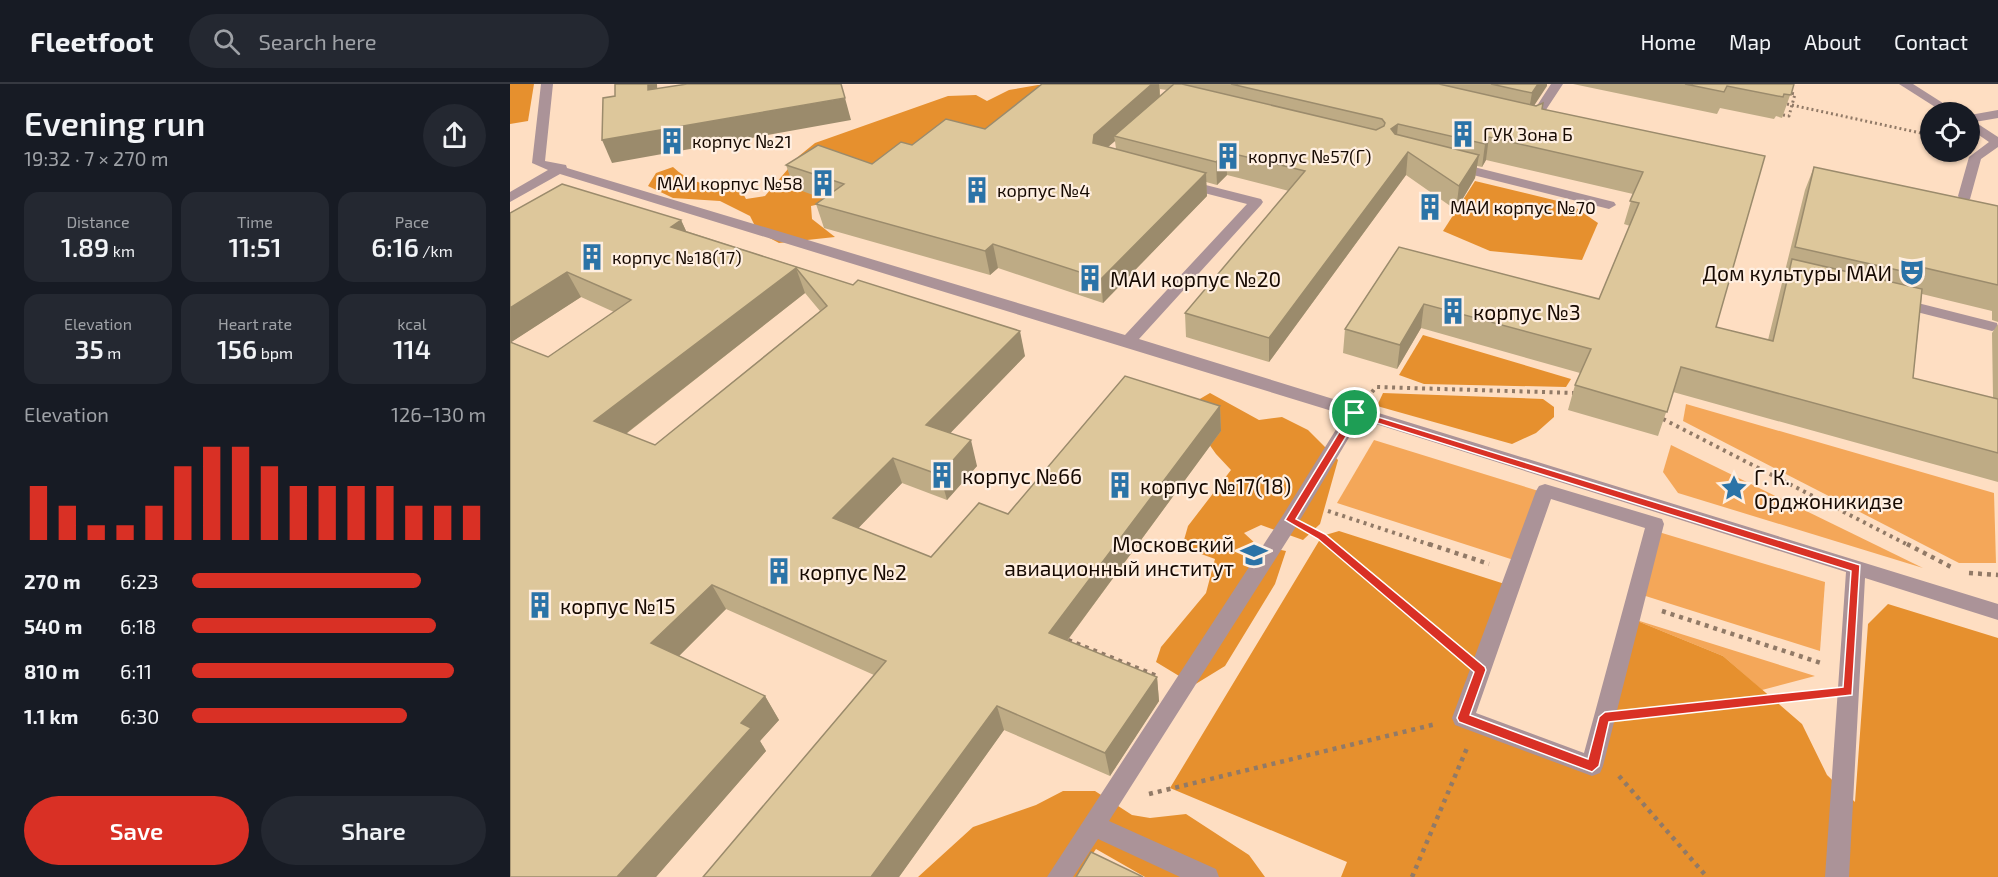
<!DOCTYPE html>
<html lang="en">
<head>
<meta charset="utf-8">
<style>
	body { margin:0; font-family:"Exo 2",sans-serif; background:#242831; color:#f1f3f6; height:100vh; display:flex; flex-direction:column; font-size:22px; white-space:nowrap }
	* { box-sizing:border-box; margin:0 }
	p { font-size:20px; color:#9ea1a6 }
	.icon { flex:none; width:33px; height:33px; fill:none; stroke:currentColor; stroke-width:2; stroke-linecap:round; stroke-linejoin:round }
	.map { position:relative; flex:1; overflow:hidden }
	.side { display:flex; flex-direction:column; background:#171b24; width:510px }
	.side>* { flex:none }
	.buttons { position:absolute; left:1410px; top:18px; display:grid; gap:12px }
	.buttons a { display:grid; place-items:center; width:60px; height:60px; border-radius:50%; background:#171b24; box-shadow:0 2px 4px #0004; font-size:30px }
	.pin { position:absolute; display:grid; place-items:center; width:51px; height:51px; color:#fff; margin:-26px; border:3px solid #fff; border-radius:50%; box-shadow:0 2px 6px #0007 }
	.round { display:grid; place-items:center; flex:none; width:63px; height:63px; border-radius:32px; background:#242831 }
	.head { display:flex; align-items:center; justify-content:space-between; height:102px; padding:0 24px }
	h1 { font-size:33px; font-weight:600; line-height:45px }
	.figures { display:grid; grid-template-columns:repeat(3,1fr); gap:9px; height:102px; padding:6px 24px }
	.figures div { display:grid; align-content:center; border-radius:15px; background:#242831; text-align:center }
	.figures b { font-size:26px; font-weight:600 }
	.figures small { font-size:16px; font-weight:400 }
	.figures p { font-size:16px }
	.chart { height:168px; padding:12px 24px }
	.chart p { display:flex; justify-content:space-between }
	.chart svg { width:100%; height:108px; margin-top:6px; stroke:#d93025; stroke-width:6 }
	.button { display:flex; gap:12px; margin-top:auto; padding:12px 24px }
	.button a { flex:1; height:69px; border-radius:36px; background:#d93025; color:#fff; font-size:24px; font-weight:600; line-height:69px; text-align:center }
	.button a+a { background:#242831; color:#f1f3f6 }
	ul { padding:0 24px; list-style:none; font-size:20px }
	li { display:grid; grid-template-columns:96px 72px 1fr; align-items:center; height:45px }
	li i { height:15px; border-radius:8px; background:#d93025 }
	header { display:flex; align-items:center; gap:36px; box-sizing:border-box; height:84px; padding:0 30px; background:#171b24; border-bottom:2px solid #363941 }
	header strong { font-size:28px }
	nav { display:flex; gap:33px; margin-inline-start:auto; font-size:21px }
	.search { width:420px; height:54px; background:#242831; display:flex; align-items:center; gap:15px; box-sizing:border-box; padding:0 21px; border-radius:33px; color:#9ea1a6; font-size:22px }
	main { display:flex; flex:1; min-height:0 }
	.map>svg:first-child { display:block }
</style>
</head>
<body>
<header>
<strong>Fleetfoot</strong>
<div class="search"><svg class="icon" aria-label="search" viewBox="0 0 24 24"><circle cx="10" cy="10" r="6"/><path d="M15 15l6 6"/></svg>Search here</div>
<nav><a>Home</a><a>Map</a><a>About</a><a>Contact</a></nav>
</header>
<main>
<section class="side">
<div class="head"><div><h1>Evening run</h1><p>19:32 · 7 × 270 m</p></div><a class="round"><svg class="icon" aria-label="share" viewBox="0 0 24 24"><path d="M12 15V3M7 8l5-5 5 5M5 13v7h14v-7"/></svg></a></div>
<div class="figures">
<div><p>Distance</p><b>1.89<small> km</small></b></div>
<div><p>Time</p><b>11:51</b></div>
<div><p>Pace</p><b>6:16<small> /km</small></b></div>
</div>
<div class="figures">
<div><p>Elevation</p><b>35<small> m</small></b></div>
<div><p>Heart rate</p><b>156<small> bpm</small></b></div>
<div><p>kcal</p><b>114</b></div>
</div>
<div class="chart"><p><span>Elevation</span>126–130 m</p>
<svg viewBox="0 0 160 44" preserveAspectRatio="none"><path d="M5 44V22M15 44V30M25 44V38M35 44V38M45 44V30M55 44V14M65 44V6M75 44V6M85 44V14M95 44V22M105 44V22M115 44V22M125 44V22M135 44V30M145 44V30M155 44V30"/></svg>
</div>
<ul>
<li><b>270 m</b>6:23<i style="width:78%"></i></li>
<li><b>540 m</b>6:18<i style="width:83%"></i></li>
<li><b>810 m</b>6:11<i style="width:89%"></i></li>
<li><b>1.1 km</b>6:30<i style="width:73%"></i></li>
</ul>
<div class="button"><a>Save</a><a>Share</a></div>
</section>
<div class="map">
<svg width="1488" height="793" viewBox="0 0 1488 793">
	<rect width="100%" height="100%" fill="#fedec2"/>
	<!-- green -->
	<g fill="#f4a759">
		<polygon points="1176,320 1484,409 1486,479 1449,479 1173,337"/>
		<polygon points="864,356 1035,409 1010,478 827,419"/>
		<polygon points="1161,361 1413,484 1168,409 1153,388"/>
		<polygon points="1142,446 1315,498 1310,567 1126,509"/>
		<polygon points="1120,534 1305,592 1252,606 1213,572"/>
	</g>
	<!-- forest -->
	<g fill="#e6902e">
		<polygon points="0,0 24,0 18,37 0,40"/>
		<path d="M528,1l26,1 -76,62 -125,46 -52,12 1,13 23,18 -56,6 -21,-11 -8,-16 -30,-15 -47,-3 -25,-12 8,-13 17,-6c19,18 41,21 65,17l8,15 19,-3 34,-40 16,-13 133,-47 28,-1 11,6 22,-11z"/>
		<polygon points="965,97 1060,120 1088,139 1072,176 980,167 933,147"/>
		<polygon points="913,251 1061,295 1056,303 914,300 889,291"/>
		<polygon points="700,309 749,336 772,333 798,346 828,376 810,440 793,456 751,441 734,449 747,461 776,467 765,500 715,582 684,601 646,578 651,563 696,509 705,475 672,463 678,442 721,386 706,370 679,332 683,319"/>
		<polygon points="873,309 1033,315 1044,323 1044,333 1026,349 1002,360 867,322"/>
		<polygon points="829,447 1001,502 953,634 1082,682 1120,534 1213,572 1292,640 1317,691 1345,718 1358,540 1378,520 1488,554 1488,793 831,793 837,778 660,704 812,452"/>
		<polygon points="553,707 585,707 622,731 640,734 676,730 739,771 755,793 635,793 586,765 567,793 408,793 463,743 526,721"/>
	</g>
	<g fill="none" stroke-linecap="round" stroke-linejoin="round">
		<!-- path-far2 -->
		<g stroke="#917a67" stroke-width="3" stroke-dasharray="2 3" stroke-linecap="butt">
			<polyline points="1277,20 1420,51"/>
			<polyline points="1273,31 1279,32 1285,10 1280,9"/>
		</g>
		<!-- path-far1 -->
		<g stroke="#917a67" stroke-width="4" stroke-dasharray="3 4.5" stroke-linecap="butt">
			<polyline points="862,308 866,303 1065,309"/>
			<polyline points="1153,335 1400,462"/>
			<polyline points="818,427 924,462"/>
			<polyline points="805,449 820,462"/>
		</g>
		<!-- path -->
		<g stroke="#917a67" stroke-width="4.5" stroke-dasharray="4 5" stroke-linecap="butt">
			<polyline points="819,460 947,567"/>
			<polyline points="919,460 979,480"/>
			<polyline points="1397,460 1441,483"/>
			<polyline points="1459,489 1488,491"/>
			<polyline points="1152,527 1311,579"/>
			<polyline points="558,556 647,592"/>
			<polyline points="1125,630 1309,610"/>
			<polyline points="1109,692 1197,793"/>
			<polyline points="639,710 926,640"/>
			<polyline points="902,793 957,664"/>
		</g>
		<!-- minor -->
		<g fill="#ab9398" fill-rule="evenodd">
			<polygon points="31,0 43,0 35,77 56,81 57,84 615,251 737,120 667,102 665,99 667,96 672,95 751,115 753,118 751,121 629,255 1488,520 1488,536 1355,494 1339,793 1315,793 1336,488 850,335 787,441 599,737 706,785 709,793 670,793 588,755 563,793 537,793 773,431 835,331 50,90 0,118 0,108 38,86 22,79"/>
			<polygon points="1041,0 1053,0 1026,41 1014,40 1014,34 1019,34"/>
			<polygon points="1389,0 1403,0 1447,28 1433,28"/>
			<polygon points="1488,26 1488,34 1465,38 1488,53 1488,63 1471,75 1460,115 1450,115 1448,112 1459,73 1479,58 1460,45 1460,31"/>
			<polygon points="944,78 1104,118 1106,121 1099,125 939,85 938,82"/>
			<polygon points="1263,186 1302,195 1304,198 1297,202 1258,193 1256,190 1258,187"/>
			<polygon points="1388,214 1487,239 1488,245 1482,247 1383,222 1380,219 1383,216"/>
			<path d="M1035,400l117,35 2,5 -61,242 -3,7 -8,3 -137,-51 -3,-7 84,-227 3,-5zM1041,415l94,29 -61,225 -108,-40z"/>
		</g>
	</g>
	<!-- wall -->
	<g fill="#beab85" fill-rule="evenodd">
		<path d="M532,0h505l-13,21 8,4 223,47 -49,171 52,13 14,-57 5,-12h-2l20,-81 9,-23 184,39v116l-6,-2v-9l-70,-17 -9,84 80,20 -1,-65 6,-9v158l-325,-90 -15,44 -90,-26 7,-25 5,-12 -159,-45 -24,41 -54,-16 2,-24 54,-82 200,52 31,-73 -6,-2 9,-30 -147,-34 -4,7 -5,-1 -2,12 -19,32 -50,-35 -137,187 -83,-25 -1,-24 104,-122 -62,-16 -10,10 -11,-3 1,14 -104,107 -105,-35 -8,7 -166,-47 -8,-24 8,-5 -30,-11 -8,-23 86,-1 40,-19 73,-16zM650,5l7,1 -7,6zM605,57l1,8 -8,-2z"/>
		<polygon points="1063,0 1284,0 1272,34 1266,32 1264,35 1210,24 1207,30"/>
		<path d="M0,129l171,7 5,11 167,54 172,71 -75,77 27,33 -30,34 -45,-17 -44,45 73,29 77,-43 212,-108 1,25 -154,210 90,36 2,24 -49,75 -106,-46 -105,147h-196l171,-202 -148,-66 -47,47 86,40 14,24 -19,21 6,10 -110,126h-146zM295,209l15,18 -165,134 -29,-11zM71,213l33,15 -66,45 -37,-15z"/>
	</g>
	<!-- shaded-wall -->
	<g fill="#9b8b6c">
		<polygon points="138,0 147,0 148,28 138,6"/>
		<polygon points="642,0 649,0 650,16 604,52 605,57 586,73 583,59 584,51"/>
		<polygon points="1028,0 1037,0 1037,2 1018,31 1022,9"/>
		<polygon points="335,14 341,36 102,79 92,56"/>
		<polygon points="888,40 886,62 881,45"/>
		<polygon points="979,53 976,76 972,83 975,60"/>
		<polygon points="716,68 717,91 707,101 706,78"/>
		<polygon points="898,68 896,91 759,278 759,254"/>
		<polygon points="969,71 965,94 946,126 949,102"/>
		<polygon points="696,89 697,112 593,219 591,195"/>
		<polygon points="171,136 182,160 161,143"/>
		<polygon points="483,160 488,184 480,191 475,167"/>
		<polygon points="286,184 295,209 100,362 84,337"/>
		<polygon points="57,188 71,213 0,259 0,224"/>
		<polygon points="914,220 911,244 887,285 890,261"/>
		<polygon points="510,247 515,272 424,366 416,341"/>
		<polygon points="710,322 711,347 545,573 539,549"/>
		<polygon points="461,356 467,382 437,416 430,391"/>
		<polygon points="383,374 392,399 334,459 323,434"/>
		<polygon points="202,501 216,525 158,583 141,559"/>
		<polygon points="647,593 649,617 600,692 595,669"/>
		<polygon points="255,612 269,636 250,657 256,667 146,793 107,793 231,639"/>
		<polygon points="487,622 494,646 389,793 361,793"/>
	</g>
	<!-- building -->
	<g fill="#ddc79b" stroke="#9b8b6c" stroke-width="1.5" fill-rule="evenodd">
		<polygon points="105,0 138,0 138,6 177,0 331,0 335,14 92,56 93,14 105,12"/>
		<polygon points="532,0 642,0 584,51 583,59 696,89 591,195 483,160 475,167 306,120 334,100 276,81 308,61 362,80 391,58 402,61 436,35 475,45"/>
		<polygon points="664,0 672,0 866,46 874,42 875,39 872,35 721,0 929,0 1026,22 1033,19 1032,25 1255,72 1206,243 1263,257 1282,175 1412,205 1403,294 1488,315 1488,369 1171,283 1157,328 1065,301 1081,265 914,220 890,261 835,245 889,163 1089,215 1129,119 1120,117 1133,88 979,53 975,60 888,40 881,45 885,50 969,71 949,102 898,68 759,254 675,229 795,87 716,68 706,78 604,52"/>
		<polygon points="981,0 1028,0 1022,9"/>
		<polygon points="1175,0 1284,0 1281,11 1274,10 1273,13 1217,2 1214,8"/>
		<polygon points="1304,83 1488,122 1488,201 1415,184 1414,192 1285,163"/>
		<path d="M52,100l119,36 -10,7 182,58 5,-5 162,51 -94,94 45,15 -31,35 -47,-17 -60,60 98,39 48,-54 29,11 117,-138 95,30 -171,227 108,44 -52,76 -108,-47 -126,171h-168l183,-216 -174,-76 -61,58 114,53 -24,27 10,5 -134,149h-107v-535l38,15 83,-57 -64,-28 -57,36v-95zM286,184l31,38 -172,139 -61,-24z"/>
		<polygon points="581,768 633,793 566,793"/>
	</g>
	<!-- route -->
	<path fill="#d93025" stroke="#fff" stroke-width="1.5" fill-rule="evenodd" d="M845,326l505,155 -8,130 -243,27 -10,44 -7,6 -133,-50 -2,-4 17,-46 -156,-133 -33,-19 67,-109zM848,333l493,154 -8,116 -238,25 -6,5 -11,42 -118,-44 16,-45 -1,-3 -160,-133 -29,-15z"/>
	<!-- icons -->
	<defs>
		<symbol id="building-bare" viewBox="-9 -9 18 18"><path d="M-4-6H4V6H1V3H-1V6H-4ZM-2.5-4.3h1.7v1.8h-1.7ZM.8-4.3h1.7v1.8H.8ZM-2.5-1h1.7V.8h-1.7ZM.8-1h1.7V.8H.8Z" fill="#2b73a7" stroke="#ffefe1" stroke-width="2.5" paint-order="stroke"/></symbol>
		<symbol id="theatre-bare" viewBox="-9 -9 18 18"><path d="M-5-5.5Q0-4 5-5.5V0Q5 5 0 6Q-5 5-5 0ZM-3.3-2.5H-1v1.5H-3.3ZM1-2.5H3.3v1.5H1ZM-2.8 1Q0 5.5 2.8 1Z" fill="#2b73a7" stroke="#ffefe1" stroke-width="2.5" paint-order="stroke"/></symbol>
		<symbol id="sight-bare" viewBox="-9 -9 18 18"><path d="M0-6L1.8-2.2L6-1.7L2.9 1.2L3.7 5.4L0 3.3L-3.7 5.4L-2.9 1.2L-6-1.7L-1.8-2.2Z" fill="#2b73a7" stroke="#ffefe1" stroke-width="2.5" paint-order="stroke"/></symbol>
		<symbol id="university-bare" viewBox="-9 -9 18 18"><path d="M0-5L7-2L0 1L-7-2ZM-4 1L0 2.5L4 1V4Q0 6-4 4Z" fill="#2b73a7" stroke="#ffefe1" stroke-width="2.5" paint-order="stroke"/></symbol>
	</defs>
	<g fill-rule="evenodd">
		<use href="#building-bare" x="934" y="31" width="38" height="38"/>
		<use href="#building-bare" x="143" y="38" width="38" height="38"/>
		<use href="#building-bare" x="699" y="53" width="38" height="38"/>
		<use href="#building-bare" x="294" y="80" width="38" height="38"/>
		<use href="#building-bare" x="448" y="87" width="38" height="38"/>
		<use href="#building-bare" x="901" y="104" width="38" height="38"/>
		<use href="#building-bare" x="63" y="154" width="38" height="38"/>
		<use href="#theatre-bare" x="1383" y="169" width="38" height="38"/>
		<use href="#building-bare" x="561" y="175" width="38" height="38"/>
		<use href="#building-bare" x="924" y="208" width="38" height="38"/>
		<use href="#building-bare" x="413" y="372" width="38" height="38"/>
		<use href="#building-bare" x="591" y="382" width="38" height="38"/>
		<use href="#sight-bare" x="1205" y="385" width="38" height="38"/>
		<use href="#university-bare" x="725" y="452" width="38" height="38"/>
		<use href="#building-bare" x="250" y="468" width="38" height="38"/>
		<use href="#building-bare" x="11" y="502" width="38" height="38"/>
	</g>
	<g text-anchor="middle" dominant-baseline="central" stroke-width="4.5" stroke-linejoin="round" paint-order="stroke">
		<!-- far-poi labels -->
		<g font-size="18" fill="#160901" stroke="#ffefe1" text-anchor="start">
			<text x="973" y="50">ГУК Зона Б</text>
			<text x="182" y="57">корпус №21</text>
			<text x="738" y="72">корпус №57(Г)</text>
			<text x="293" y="99" text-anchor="end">МАИ корпус №58</text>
			<text x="487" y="106">корпус №4</text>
			<text x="940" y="123">МАИ корпус №70</text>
			<text x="102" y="173">корпус №18(17)</text>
		</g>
		<!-- poi labels -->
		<g font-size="21" fill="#160901" stroke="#ffefe1" text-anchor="start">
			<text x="1382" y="188" text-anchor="end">Дом культуры МАИ</text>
			<text x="600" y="194">МАИ корпус №20</text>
			<text x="963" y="227">корпус №3</text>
			<text x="452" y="391">корпус №66</text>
			<text x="1244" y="392">Г. К.<tspan x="1244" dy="24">Орджоникидзе</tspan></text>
			<text x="630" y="401">корпус №17(18)</text>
			<text x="724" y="459" text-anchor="end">Московский<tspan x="724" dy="24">авиационный институт</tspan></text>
			<text x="289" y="487">корпус №2</text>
			<text x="50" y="521">корпус №15</text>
		</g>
	</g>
</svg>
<div class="buttons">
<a><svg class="icon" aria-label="locate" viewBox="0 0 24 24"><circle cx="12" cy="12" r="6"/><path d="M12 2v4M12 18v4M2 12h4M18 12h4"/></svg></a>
</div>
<div class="pin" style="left:845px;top:329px;background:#1e9e55"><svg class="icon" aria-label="arrive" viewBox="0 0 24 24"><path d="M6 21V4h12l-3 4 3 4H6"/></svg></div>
</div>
</main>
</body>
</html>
